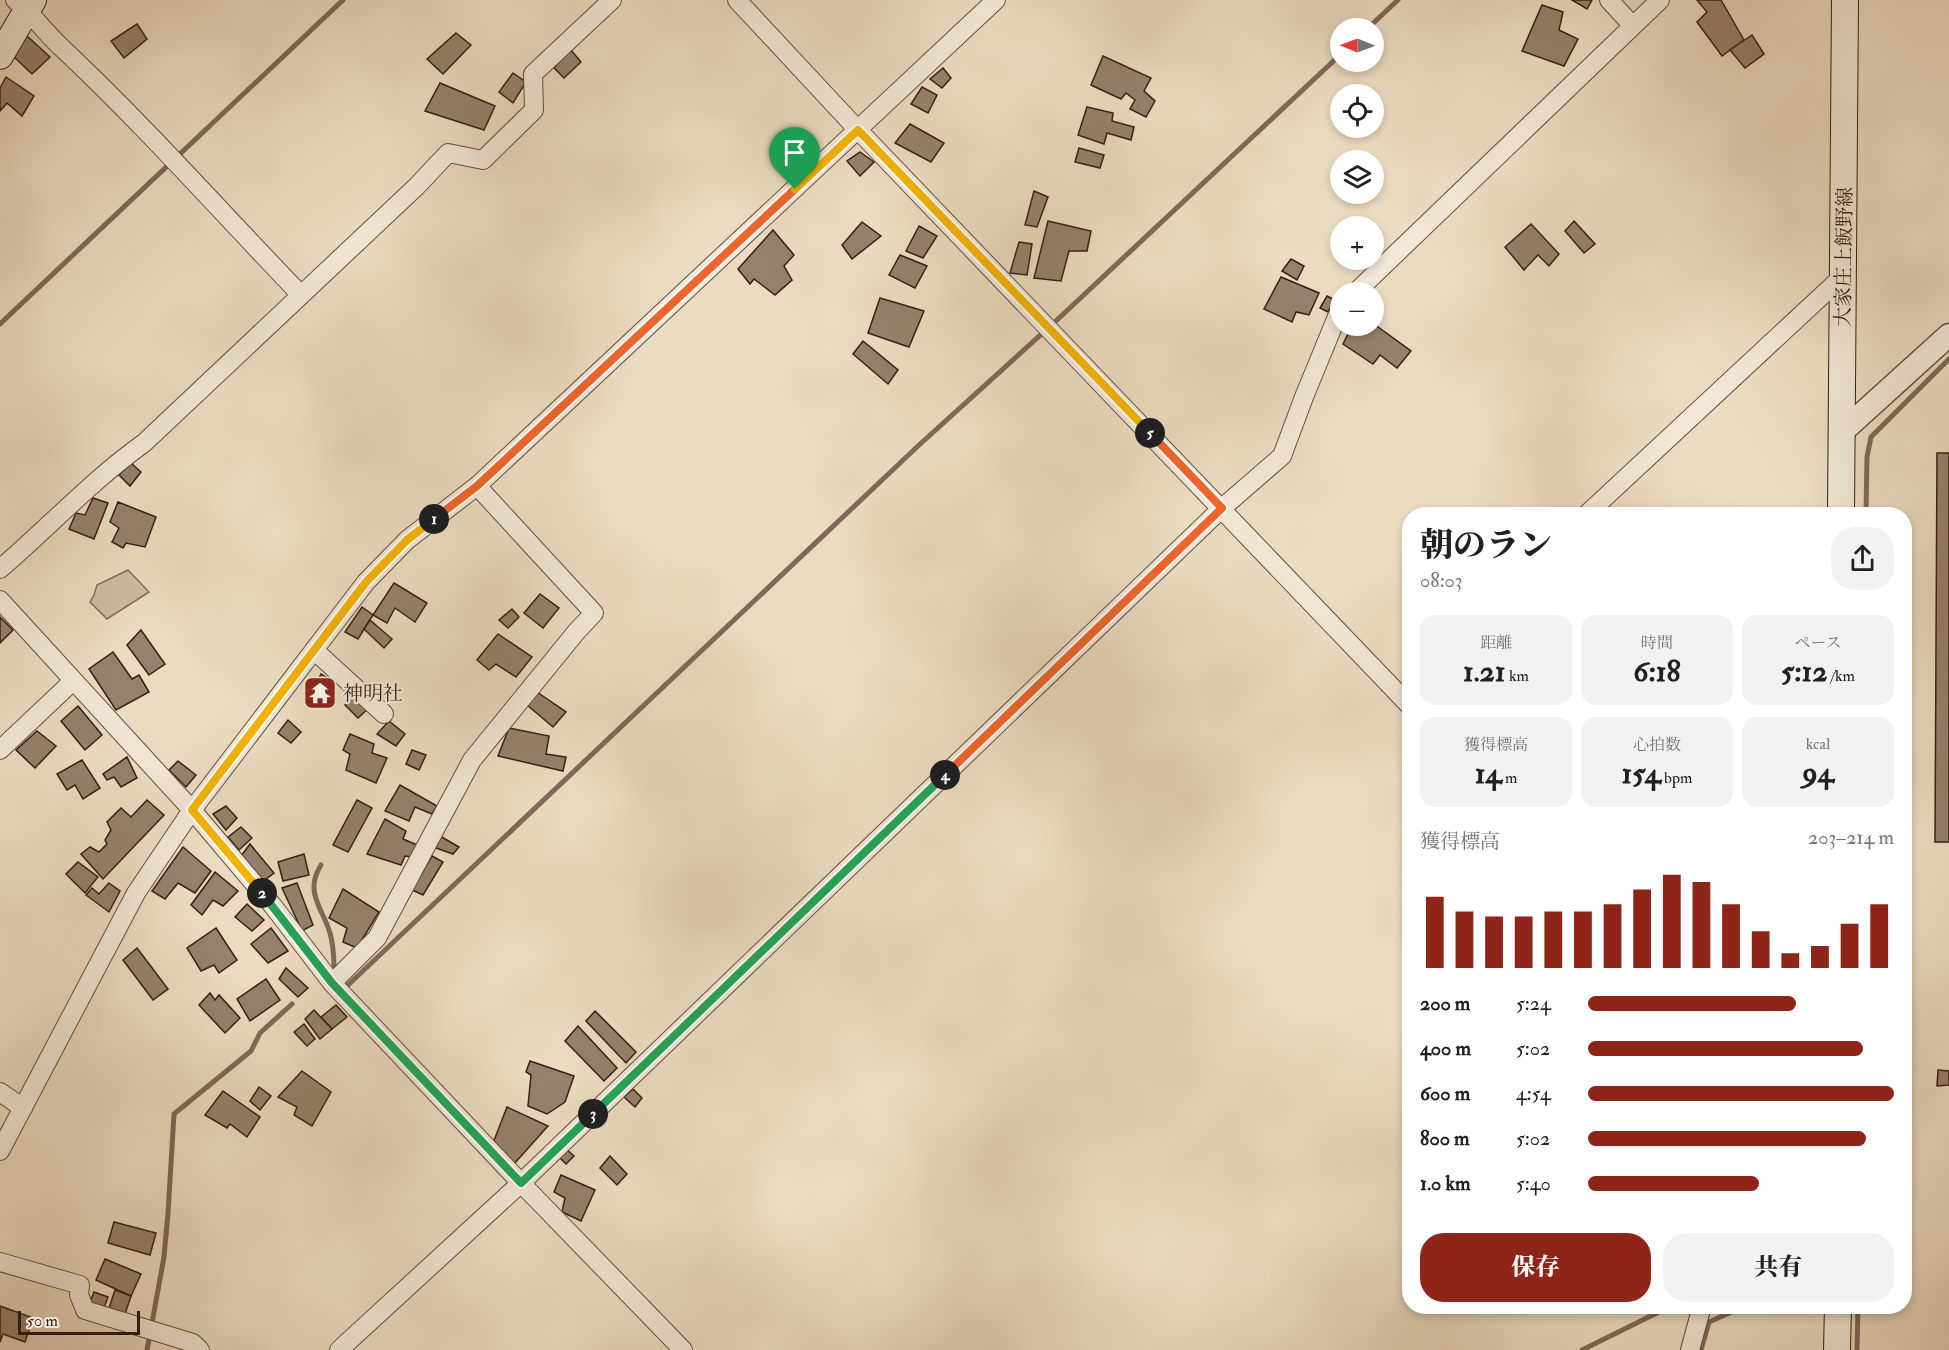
<!DOCTYPE html>
<html lang="ja">
<head>
<meta charset="utf-8">
<style>
	body { margin:0; font-family:"IM FELL Double Pica","Noto Serif JP",serif; background:#f2f2f2; color:#202124; height:100vh; display:flex; flex-direction:column; font-size:22px; white-space:nowrap }
	* { box-sizing:border-box; margin:0 }
	p { font-size:20px; color:#757577 }
	.icon { flex:none; width:33px; height:33px; fill:none; stroke:currentColor; stroke-width:2; stroke-linecap:round; stroke-linejoin:round }
	.map { position:relative; flex:1; overflow:hidden }
	.side { position:absolute; left:1402px; top:507px; width:510px; height:807px; display:flex; flex-direction:column; background:#fff; border-radius:24px; box-shadow:0 3px 9px #0003 }
	.side>* { flex:none }
	.needle { width:39px; rotate:271deg }
	.tools { position:absolute; left:1330px; top:18px; display:grid; gap:12px }
	.tools a { display:grid; place-items:center; width:54px; height:54px; border-radius:50%; background:#fff; box-shadow:0 3px 9px #0003; font-size:30px }
	.scale { position:absolute; left:18px; bottom:15px; width:122px; box-sizing:border-box; padding-left:6px; border:3px solid #371e13; border-top:0; font-size:16px; line-height:21px; white-space:nowrap; color:#371e13; -webkit-text-stroke:4px #f2e8d7; paint-order:stroke }
	.pin { position:absolute; display:grid; place-items:center; width:51px; height:51px; color:#fff; margin:-62px -26px; border-radius:50% 50% 50% 0; rotate:-45deg; box-shadow:0 0 6px #0007 }
	.pin .icon { rotate:45deg }
	.km { position:absolute; width:30px; height:30px; margin:-15px; border-radius:50%; background:#222; color:#fff; font-size:16px; line-height:30px; text-align:center }
	.round { display:grid; place-items:center; flex:none; width:63px; height:63px; border-radius:24px; background:#f2f2f2 }
	.overview { display:flex; align-items:center; justify-content:space-between; height:102px; padding:0 18px }
	h1 { font-size:33px; font-weight:800; line-height:45px }
	.stats { display:grid; grid-template-columns:repeat(3,1fr); gap:9px; height:102px; padding:6px 18px }
	.stats div { display:grid; align-content:center; border-radius:15px; background:#f2f2f2; text-align:center }
	.stats b { font-size:30px; font-weight:800 }
	.stats small { font-size:16px; font-weight:400 }
	.stats p { font-size:16px }
	.chart { height:168px; padding:12px 18px }
	.chart p { display:flex; justify-content:space-between }
	.chart svg { width:100%; height:108px; margin-top:6px; stroke:#8f2418; stroke-width:6 }
	.button { display:flex; gap:12px; margin-top:auto; padding:12px 18px }
	.button a { flex:1; height:69px; border-radius:24px; background:#8f2418; color:#fff; font-size:24px; font-weight:800; line-height:69px; text-align:center }
	.button a+a { background:#f2f2f2; color:#202124 }
	ul { padding:0 18px; list-style:none; font-size:20px }
	li { display:grid; grid-template-columns:96px 72px 1fr; align-items:center; height:45px }
	li i { height:15px; border-radius:8px; background:#8f2418 }
	.map>svg:first-child { display:block }
</style>
</head>
<body>
<div class="map">
<svg width="1949" height="1350" viewBox="0 0 1949 1350">
	<rect width="100%" height="100%" fill="#ebdcc1"/>
	<filter id="stains"><feTurbulence type="fractalNoise" baseFrequency=".00333" numOctaves="4"/><feColorMatrix values="0 0 0 0 .2 0 0 0 0 .09 0 0 0 0 .02 0 0 0 .5 -.17"/></filter>
	<radialGradient id="worn" r=".72"><stop offset=".6" stop-color="#630" stop-opacity="0"/><stop offset="1" stop-color="#630" stop-opacity=".3"/></radialGradient>
	<!-- green -->
	<polygon fill="#ccbca3" stroke="#826d5b" stroke-width="1.5" points="128,570 149,592 107,619 90,602 94,595 97,585"/>
	<g fill="none" stroke-linecap="round" stroke-linejoin="round">
		<!-- stream -->
		<g stroke="#7e6958" stroke-width="5">
			<polyline points="1368,28 1398,0"/>
			<polyline points="0,324 343,0"/>
			<polyline points="1866,514 1867,457 1871,437 1949,359"/>
			<path d="M321,865c-17,27 1,42 9,68 3,11 4,22 4,34"/>
			<polyline points="347,986 918,446 1057,320 1341,54"/>
			<polyline points="147,1350 164,1257 168,1213 174,1114 251,1051 260,1033 292,1004"/>
			<polyline points="1582,1350 1671,1306"/>
			<polyline points="1701,1350 1709,1322 1745,1306"/>
			<polyline points="1857,1350 1858,1306"/>
		</g>
	</g>
	<!-- building -->
	<g fill="#95816d" stroke="#371e13" stroke-width="1.5">
		<polygon points="1572,0 1592,0 1587,9"/>
		<polygon points="1697,0 1721,0 1744,40 1722,56 1697,22 1707,12"/>
		<polygon points="1542,5 1563,12 1559,30 1578,39 1564,66 1522,51"/>
		<polygon points="137,24 147,39 124,58 111,41"/>
		<polygon points="456,33 471,45 443,74 427,59"/>
		<polygon points="1752,35 1764,54 1745,68 1730,50"/>
		<polygon points="27,36 50,57 32,74 13,56"/>
		<polygon points="570,49 581,62 564,78 554,68"/>
		<polygon points="1103,56 1151,78 1144,91 1155,101 1146,117 1130,109 1135,100 1126,93 1121,99 1091,85"/>
		<polygon points="943,68 951,78 942,88 930,79"/>
		<polygon points="513,73 526,82 513,103 499,92"/>
		<polygon points="6,77 34,96 22,116 7,103 0,111 0,88"/>
		<polygon points="440,83 495,106 484,130 425,111"/>
		<polygon points="922,87 937,95 928,113 911,104"/>
		<polygon points="1087,107 1113,113 1112,121 1134,127 1131,140 1107,133 1104,144 1078,135"/>
		<polygon points="910,124 944,143 931,162 895,143"/>
		<polygon points="1079,148 1104,155 1100,168 1075,162"/>
		<polygon points="860,152 874,162 860,176 847,161"/>
		<polygon points="1034,191 1048,197 1037,227 1025,225"/>
		<polygon points="1048,221 1091,231 1087,251 1069,251 1061,281 1034,278"/>
		<polygon points="1574,221 1595,244 1584,253 1565,231"/>
		<polygon points="862,222 881,236 852,259 842,245"/>
		<polygon points="1531,224 1559,254 1549,266 1538,255 1524,270 1505,247"/>
		<polygon points="919,226 937,236 923,258 906,251"/>
		<polygon points="773,230 794,255 784,266 792,280 775,295 754,279 750,284 738,269"/>
		<polygon points="1019,242 1032,244 1027,275 1010,273"/>
		<polygon points="900,255 927,266 915,288 889,275"/>
		<polygon points="1291,259 1304,266 1297,280 1282,271"/>
		<polygon points="1281,277 1319,293 1309,315 1296,312 1292,322 1264,309"/>
		<polygon points="1327,296 1335,300 1328,312 1320,308"/>
		<polygon points="880,298 924,311 909,347 868,333"/>
		<polygon points="1374,324 1411,351 1397,368 1380,355 1373,364 1343,344 1352,326 1374,326"/>
		<polygon points="863,341 898,370 888,384 853,354"/>
		<polygon points="1937,453 1949,453 1949,842 1935,842"/>
		<polygon points="131,463 141,472 130,486 119,475"/>
		<polygon points="93,498 108,503 94,539 69,529 76,513 85,515"/>
		<polygon points="118,502 156,517 145,547 126,543 123,548 112,542 119,528 110,522"/>
		<polygon points="394,583 427,603 415,622 395,608 387,623 373,615"/>
		<polygon points="540,594 559,608 543,628 524,613"/>
		<polygon points="362,607 373,615 358,639 345,632"/>
		<polygon points="512,609 519,617 508,628 499,620"/>
		<polygon points="0,617 13,630 0,643"/>
		<polygon points="370,620 392,639 384,648 364,629"/>
		<polygon points="141,630 165,664 149,675 127,645"/>
		<polygon points="498,634 532,657 516,677 496,664 489,670 477,660"/>
		<polygon points="113,652 132,679 139,675 149,692 116,710 89,669"/>
		<polygon points="321,674 335,683 324,703 310,695"/>
		<polygon points="356,692 370,707 358,718 345,705"/>
		<polygon points="537,692 566,712 553,727 527,705"/>
		<polygon points="78,706 102,735 85,750 61,721"/>
		<polygon points="288,720 301,732 291,743 278,733"/>
		<polygon points="389,721 405,734 396,746 377,734"/>
		<polygon points="509,728 549,736 546,754 566,757 563,771 498,756"/>
		<polygon points="37,731 56,746 35,768 16,750"/>
		<polygon points="350,734 374,744 372,753 387,758 376,783 346,770 350,754 343,750"/>
		<polygon points="412,750 426,755 419,770 406,764"/>
		<polygon points="127,757 137,778 121,787 114,777 107,780 103,774"/>
		<polygon points="82,760 100,788 83,799 75,785 67,790 57,774"/>
		<polygon points="178,761 196,775 186,787 169,770"/>
		<polygon points="400,785 437,806 432,814 415,807 409,821 385,811"/>
		<polygon points="147,800 164,815 103,879 81,854 90,847 99,852 107,844 105,840 111,830 107,822 121,808 131,817"/>
		<polygon points="357,800 372,808 348,852 333,845"/>
		<polygon points="226,806 237,818 226,830 213,814"/>
		<polygon points="385,819 406,831 403,839 417,845 412,857 405,856 401,865 367,854"/>
		<polygon points="241,827 252,838 239,850 228,837"/>
		<polygon points="440,836 459,847 453,854 436,848"/>
		<polygon points="250,844 274,873 262,882 241,856"/>
		<polygon points="183,847 211,871 195,893 178,883 165,899 152,891"/>
		<polygon points="304,854 309,875 283,881 278,862"/>
		<polygon points="432,856 443,862 423,895 412,890"/>
		<polygon points="78,862 98,877 85,893 66,874"/>
		<polygon points="215,872 238,891 223,906 213,900 202,915 191,905"/>
		<polygon points="109,883 120,891 109,912 86,895 92,888 99,894"/>
		<polygon points="297,883 313,925 302,931 282,888"/>
		<polygon points="343,889 379,912 357,948 343,942 347,928 329,918"/>
		<polygon points="247,904 264,920 252,931 235,917"/>
		<polygon points="216,928 237,960 219,973 214,965 201,971 187,948"/>
		<polygon points="271,928 288,951 268,963 251,944"/>
		<polygon points="137,948 168,989 153,1000 123,960"/>
		<polygon points="286,968 308,988 298,997 279,979"/>
		<polygon points="266,979 280,1000 250,1021 237,999"/>
		<polygon points="210,993 215,1000 219,995 240,1018 225,1033 199,1005"/>
		<polygon points="336,1005 347,1017 332,1029 321,1017"/>
		<polygon points="314,1010 332,1029 320,1039 305,1019"/>
		<polygon points="595,1011 636,1052 626,1063 586,1021"/>
		<polygon points="304,1024 315,1039 307,1046 294,1032"/>
		<polygon points="578,1026 617,1068 604,1081 565,1041"/>
		<polygon points="530,1061 574,1076 565,1102 547,1114 528,1106 531,1075 526,1072"/>
		<polygon points="1938,1070 1949,1071 1949,1085 1937,1086"/>
		<polygon points="302,1071 331,1092 312,1126 294,1115 297,1107 278,1097"/>
		<polygon points="259,1087 271,1096 260,1110 250,1101"/>
		<polygon points="633,1089 642,1098 635,1107 624,1097"/>
		<polygon points="223,1091 260,1117 247,1137 230,1124 227,1128 205,1115"/>
		<polygon points="507,1107 548,1126 514,1164 493,1143"/>
		<polygon points="566,1149 574,1156 566,1164 558,1156"/>
		<polygon points="610,1156 627,1174 617,1185 600,1168"/>
		<polygon points="561,1175 595,1190 581,1221 562,1212 565,1198 554,1192"/>
		<polygon points="114,1222 156,1233 150,1255 108,1243"/>
		<polygon points="105,1259 141,1274 131,1296 96,1280"/>
		<polygon points="115,1290 131,1296 124,1317 108,1311"/>
		<polygon points="94,1292 108,1297 103,1310 89,1305"/>
		<polygon points="0,1306 33,1318 25,1342 3,1334 0,1342"/>
	</g>
	<g fill="none" stroke-linecap="round" stroke-linejoin="round">
		<defs>
			<g id="minor">
				<path d="M15,0c18,14 31,34 48,49 83,78 159,164 238,246"/>
				<polyline points="737,0 858,130 1410,706"/>
				<polyline points="1609,0 1632,25"/>
				<polyline points="1356,292 1660,0"/>
				<polyline points="1587,514 1843,276"/>
				<path d="M0,569c49,-42 91,-88 144,-126l273,-257 31,-33 35,7 51,-50 -1,-36 79,-74"/>
				<polyline points="0,600 192,810 273,906 332,983 521,1183 683,1350"/>
				<polyline points="314,650 384,714"/>
				<polyline points="0,750 73,681"/>
				<polyline points="332,983 377,938 472,760 577,631 594,613 477,486"/>
				<polyline points="0,1092 23,1108"/>
				<polyline points="0,1151 136,893 192,810 366,582 407,540 477,486 996,0"/>
				<polyline points="0,1262 80,1285 79,1295 85,1310 193,1343 200,1350"/>
				<polyline points="339,1350 521,1183 1222,508 1282,456 1304,397 1341,307"/>
				<polyline points="1690,1350 1702,1306"/>
			</g>
			<polyline id="tertiary" points="1843,431 1949,335"/>
			<g id="secondary">
				<polyline points="0,56 33,0"/>
				<polyline points="1841,514 1845,0"/>
				<polyline points="1837,1350 1838,1306"/>
			</g>
		</defs>
		<!-- minor casing -->
		<use href="#minor" stroke="#644e3e" stroke-width="20"/>
		<!-- tertiary casing -->
		<use href="#tertiary" stroke="#644e3e" stroke-width="25"/>
		<!-- secondary casing -->
		<use href="#secondary" stroke="#371e13" stroke-width="28"/>
		<!-- minor -->
		<use href="#minor" stroke="#f2e8d7" stroke-width="18"/>
		<!-- tertiary -->
		<use href="#tertiary" stroke="#f2e8d7" stroke-width="22"/>
		<!-- secondary -->
		<use href="#secondary" stroke="#f2e8d7" stroke-width="26"/>
	</g>
	<g fill="none" stroke-linecap="round" stroke-linejoin="round">
		<defs>
			<polyline id="split-1" points="434,519 477,486 795,189"/>
			<polyline id="split-2" points="262,893 192,810 366,582 407,540 434,519"/>
			<polyline id="split-3" points="262,893 332,983 521,1183 593,1114"/>
			<polyline id="split-4" points="593,1114 945,775"/>
			<polyline id="split-5" points="945,775 1222,508 1150,433"/>
			<polyline id="split-6" points="795,189 858,130 1150,433"/>
		</defs>
		<!-- split-1 casing -->
		<use href="#split-1" stroke="#fff" stroke-width="12"/>
		<!-- split-2 casing -->
		<use href="#split-2" stroke="#fff" stroke-width="12"/>
		<!-- split-3 casing -->
		<use href="#split-3" stroke="#fff" stroke-width="12"/>
		<!-- split-4 casing -->
		<use href="#split-4" stroke="#fff" stroke-width="12"/>
		<!-- split-5 casing -->
		<use href="#split-5" stroke="#fff" stroke-width="12"/>
		<!-- split-6 casing -->
		<use href="#split-6" stroke="#fff" stroke-width="12"/>
		<!-- split-1 -->
		<use href="#split-1" stroke="#f0652b" stroke-width="8"/>
		<!-- split-2 -->
		<use href="#split-2" stroke="#f5b400" stroke-width="8"/>
		<!-- split-3 -->
		<use href="#split-3" stroke="#22a559" stroke-width="8"/>
		<!-- split-4 -->
		<use href="#split-4" stroke="#22a559" stroke-width="8"/>
		<!-- split-5 -->
		<use href="#split-5" stroke="#f0652b" stroke-width="8"/>
		<!-- split-6 -->
		<use href="#split-6" stroke="#f5b400" stroke-width="8"/>
	</g>
	<!-- icons -->
	<defs>
		<symbol id="temple-square" viewBox="-11 -11 22 22"><rect x="-9" y="-9" width="18" height="18" rx="4" fill="#8f2418" stroke="#f2e8d7"/><path d="M0-6L5-2H3V0L6.5 2.5H4V6H1.5V3h-3V6H-4V2.5H-6.5L-3 0V-2H-5Z" fill="#fff"/></symbol>
	</defs>
	<g fill-rule="evenodd">
		<use href="#temple-square" x="301" y="674" width="38" height="38"/>
	</g>
	<g text-anchor="middle" dominant-baseline="central" stroke-width="4.5" stroke-linejoin="round" paint-order="stroke">
		<!-- street labels -->
		<g font-size="20" fill="#371e13" stroke="#f2e8d7">
			<text transform="translate(1844 257) rotate(-89)">大家庄上飯野線</text>
		</g>
		<!-- poi labels -->
		<g font-size="20" fill="#371e13" stroke="#f2e8d7" text-anchor="start">
			<text x="343" y="693">神明社</text>
		</g>
	</g>
	<rect width="100%" height="100%" filter="url(#stains)"/>
	<rect width="100%" height="100%" fill="url(#worn)"/>
</svg>
<div class="tools">
<a><svg class="needle" viewBox="-14 -14 28 28"><path d="M0-13l5 13h-10z" fill="#e53935"/><path d="M0 13l5-13h-10z" fill="#757577"/></svg></a>
<a><svg class="icon" aria-label="locate" viewBox="0 0 24 24"><circle cx="12" cy="12" r="6"/><path d="M12 2v4M12 18v4M2 12h4M18 12h4"/></svg></a>
<a><svg class="icon" aria-label="layers" viewBox="0 0 24 24"><path d="M12 4l9 5-9 5-9-5zM3 14l9 5 9-5"/></svg></a>
<a>+</a>
<a>−</a>
</div>
<div class="scale">50 m</div>
<div class="pin" style="left:795px;top:189px;background:#1e9e55"><svg class="icon" aria-label="arrive" viewBox="0 0 24 24"><path d="M6 21V4h12l-3 4 3 4H6"/></svg></div>
<b class="km" style="left:434px;top:519px">1</b>
<b class="km" style="left:262px;top:893px">2</b>
<b class="km" style="left:593px;top:1114px">3</b>
<b class="km" style="left:945px;top:775px">4</b>
<b class="km" style="left:1150px;top:433px">5</b>
<section class="side">
<div class="overview"><div><h1>朝のラン</h1><p>08:03</p></div><a class="round"><svg class="icon" aria-label="share" viewBox="0 0 24 24"><path d="M12 15V3M7 8l5-5 5 5M5 13v7h14v-7"/></svg></a></div>
<div class="stats">
<div><p>距離</p><b>1.21<small> km</small></b></div>
<div><p>時間</p><b>6:18</b></div>
<div><p>ペース</p><b>5:12<small> /km</small></b></div>
</div>
<div class="stats">
<div><p>獲得標高</p><b>14<small> m</small></b></div>
<div><p>心拍数</p><b>154<small> bpm</small></b></div>
<div><p>kcal</p><b>94</b></div>
</div>
<div class="chart"><p><span>獲得標高</span>203–214 m</p>
<svg viewBox="0 0 160 44" preserveAspectRatio="none"><path d="M5 44V15M15 44V21M25 44V23M35 44V23M45 44V21M55 44V21M65 44V18M75 44V12M85 44V6M95 44V9M105 44V18M115 44V29M125 44V38M135 44V35M145 44V26M155 44V18"/></svg>
</div>
<ul>
<li><b>200 m</b>5:24<i style="width:68%"></i></li>
<li><b>400 m</b>5:02<i style="width:90%"></i></li>
<li><b>600 m</b>4:54<i style="width:100%"></i></li>
<li><b>800 m</b>5:02<i style="width:91%"></i></li>
<li><b>1.0 km</b>5:40<i style="width:56%"></i></li>
</ul>
<div class="button"><a>保存</a><a>共有</a></div>
</section>
</div>
</body>
</html>
